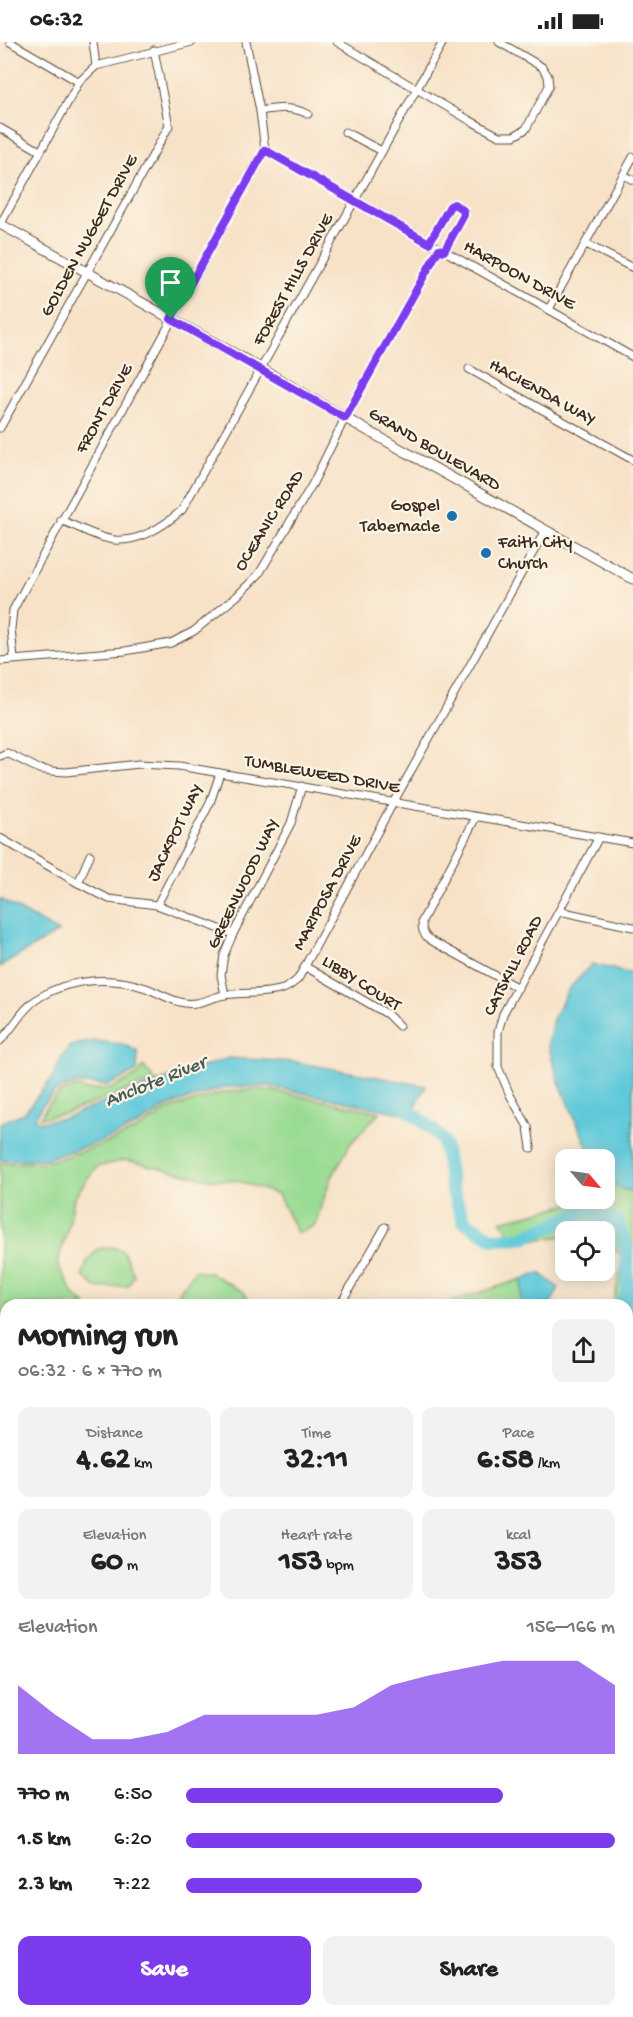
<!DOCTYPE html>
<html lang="en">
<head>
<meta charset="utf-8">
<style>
	body { margin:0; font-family:"Gochi Hand",sans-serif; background:#f2f2f2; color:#222; height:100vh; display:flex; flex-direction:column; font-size:22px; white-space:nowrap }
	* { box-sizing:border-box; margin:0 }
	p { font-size:20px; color:#767676 }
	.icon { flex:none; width:33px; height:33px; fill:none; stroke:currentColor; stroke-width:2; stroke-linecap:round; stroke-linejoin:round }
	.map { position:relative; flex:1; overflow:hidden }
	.details { position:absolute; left:0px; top:1257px; width:633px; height:718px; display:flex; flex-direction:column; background:#fff; border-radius:18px 18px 0 0; box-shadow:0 3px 15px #0003 }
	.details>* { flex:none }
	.needle { width:39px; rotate:119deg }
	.tools { position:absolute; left:555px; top:1107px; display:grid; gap:12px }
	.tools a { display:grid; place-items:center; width:60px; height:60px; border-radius:12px; background:#fff; box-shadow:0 3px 15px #0003; font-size:30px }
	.pin { position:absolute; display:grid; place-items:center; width:51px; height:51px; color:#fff; margin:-62px -26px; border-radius:50% 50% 50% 0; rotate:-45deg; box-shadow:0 0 6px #0007 }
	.pin .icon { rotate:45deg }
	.round { display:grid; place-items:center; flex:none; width:63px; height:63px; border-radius:12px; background:#f2f2f2 }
	.overview { display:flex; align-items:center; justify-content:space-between; height:102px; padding:0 18px }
	h1 { font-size:33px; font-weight:700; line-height:45px }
	.stats { display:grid; grid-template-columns:repeat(3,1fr); gap:9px; height:102px; padding:6px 18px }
	.stats div { display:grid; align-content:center; border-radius:12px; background:#f2f2f2; text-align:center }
	.stats b { font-size:30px; font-weight:700 }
	.stats small { font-size:16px; font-weight:400 }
	.stats p { font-size:16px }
	.chart { height:168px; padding:12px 18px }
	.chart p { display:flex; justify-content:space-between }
	.chart svg { width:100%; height:108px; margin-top:6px; fill:#7c3aed; opacity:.7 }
	.action { display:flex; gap:12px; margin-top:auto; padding:12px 18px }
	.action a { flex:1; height:69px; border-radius:12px; background:#7c3aed; color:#fff; font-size:24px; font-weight:700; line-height:69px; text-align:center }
	.action a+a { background:#f2f2f2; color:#222 }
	ul { padding:0 18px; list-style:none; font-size:20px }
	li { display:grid; grid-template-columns:96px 72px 1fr; align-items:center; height:45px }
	li i { height:15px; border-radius:8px; background:#7c3aed }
	.status { display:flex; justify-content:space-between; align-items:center; height:42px; padding:0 30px; background:#fff; direction:ltr }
	.status svg { height:16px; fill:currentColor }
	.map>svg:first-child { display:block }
</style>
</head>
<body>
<div class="status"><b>06:32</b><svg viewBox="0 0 49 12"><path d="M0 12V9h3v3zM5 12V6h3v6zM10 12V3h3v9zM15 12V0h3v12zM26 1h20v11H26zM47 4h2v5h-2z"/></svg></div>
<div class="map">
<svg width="633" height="1975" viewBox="0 0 633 1975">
	<rect width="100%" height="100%" fill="#fcf5e5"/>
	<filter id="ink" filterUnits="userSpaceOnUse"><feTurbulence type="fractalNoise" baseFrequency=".0167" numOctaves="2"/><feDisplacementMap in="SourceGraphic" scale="12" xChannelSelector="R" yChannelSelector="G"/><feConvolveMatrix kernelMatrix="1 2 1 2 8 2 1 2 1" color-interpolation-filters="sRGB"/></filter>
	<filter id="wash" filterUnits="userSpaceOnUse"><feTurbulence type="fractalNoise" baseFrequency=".008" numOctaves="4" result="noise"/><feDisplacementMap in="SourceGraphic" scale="24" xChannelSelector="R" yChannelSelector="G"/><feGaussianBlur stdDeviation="1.35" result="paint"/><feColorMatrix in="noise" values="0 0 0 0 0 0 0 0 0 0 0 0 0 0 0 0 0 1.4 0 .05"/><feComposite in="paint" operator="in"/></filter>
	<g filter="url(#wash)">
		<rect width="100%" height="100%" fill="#f7e2c8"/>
		<!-- green -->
		<g fill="#99db92" stroke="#6a8258" stroke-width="1.5">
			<polygon points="143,1024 155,1038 64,1072 40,1076 45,1067 59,1051 77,1045 87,1048 111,1047 139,1032"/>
			<polygon points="257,1047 274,1049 380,1070 350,1102 329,1141 315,1183 298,1192 278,1153 239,1139 207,1137 126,1118 96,1125 74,1155 69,1183 57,1222 75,1254 87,1263 6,1263 6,1474 0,1472 0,1121 48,1120 107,1101 138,1087 169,1067 225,1050"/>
			<polygon points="605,1138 621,1147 633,1149 633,1369 627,1368 627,1263 613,1263 623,1216 605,1196 604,1190 566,1190 565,1194 517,1200 501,1179 590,1157 604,1156"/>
			<polygon points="113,1205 123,1209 134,1233 128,1244 97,1246 82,1234 87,1220 98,1207"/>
			<polygon points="195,1228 210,1231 244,1250 251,1263 170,1263"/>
			<polygon points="522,1237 521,1263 450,1263 456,1258"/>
		</g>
		<!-- water -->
		<g fill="#5fc9da" stroke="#4d7a7c" stroke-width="1.5">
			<polygon points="0,857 58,890 0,925"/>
			<polygon points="592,922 633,932 633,1149 621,1147 605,1138 604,1118 593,1117 559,1040 548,1003 553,977 568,948"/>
			<polygon points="95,999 123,1002 138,1010 137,1029 109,1043 77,1042 57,1048 41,1065 35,1077 40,1080 65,1076 155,1041 229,1016 296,1020 426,1044 411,1073 268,1044 226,1045 168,1064 136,1084 105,1098 46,1117 0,1118 0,1081 24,1071 54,1034 62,1015 70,1004"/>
			<polygon points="540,1231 559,1246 550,1263 521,1263 522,1237"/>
			<polygon points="627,1705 633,1708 633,1747 627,1744"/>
		</g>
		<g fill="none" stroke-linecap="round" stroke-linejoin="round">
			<!-- river -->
			<g stroke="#5fc9da" stroke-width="14">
				<polyline points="399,1061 423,1079 443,1098 452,1147 464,1179 493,1197 522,1196 584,1170 617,1179 627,1208 628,1250 621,1263"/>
				<polyline points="627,1361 633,1363"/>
			</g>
		</g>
	</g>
	<g filter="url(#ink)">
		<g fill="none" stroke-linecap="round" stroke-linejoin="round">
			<defs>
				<g id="street">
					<polyline points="10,0 79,40"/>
					<polyline points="93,0 96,24"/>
					<polyline points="337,0 469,78 499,94 514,94 526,87 549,44 548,34 542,25 499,0"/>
					<path d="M260,69c18,-3 31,-5 48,3"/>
					<polyline points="0,86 40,109"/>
					<polyline points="345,90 382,109"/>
					<polyline points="265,108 633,315"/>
					<polyline points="624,133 633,138"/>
					<polyline points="0,183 79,40 96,24 192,0"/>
					<path d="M429,201l21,-37 4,-2c6,3 9,4 10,11l-20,36"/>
					<polyline points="586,202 633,226"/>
					<polyline points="549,267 633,115"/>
					<polyline points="469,327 633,418"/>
					<polyline points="0,386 169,84 154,8"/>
					<path d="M61,478c17,7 36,18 54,20 26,2 49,-14 67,-30l261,-468"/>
					<polyline points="14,617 11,587 13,568 265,108 260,69 246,0"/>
					<polyline points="0,619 125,609 171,601 194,589 237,554 259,532 313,441 345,376 439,207"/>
					<polyline points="0,714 7,711 39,727 52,729 66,730 139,722 179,724 633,801"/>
					<path d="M476,775l-54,104c0,10 1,14 10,20l86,47"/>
					<polyline points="0,796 78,841 109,857 157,863 233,892"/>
					<polyline points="78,841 90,813"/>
					<polyline points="157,863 210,761 220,731"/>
					<polyline points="559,869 633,885"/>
					<polyline points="306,925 387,972 399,984"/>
					<polyline points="225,953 221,933 224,913 233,892 291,781 302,744"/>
					<path d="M0,999c15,-15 22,-33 40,-44 31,-19 72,-21 106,-9 11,4 22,11 34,14 16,5 29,-4 44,-7 20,-3 40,0 59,-6 6,-2 10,-6 15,-10l95,-176 152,-272"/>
					<polyline points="531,1106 528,1085 510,1053 498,1025 498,990 503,972 599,795"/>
					<polyline points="340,1263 385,1185"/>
					<polyline points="0,1544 6,1546"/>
					<polyline points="627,1643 633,1646"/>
					<polyline points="0,1671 6,1674"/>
					<polyline points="627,1815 633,1819"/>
					<polyline points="0,1885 6,1889"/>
					<polyline points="156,1970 166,1975"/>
					<polyline points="379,1970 377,1974 379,1975"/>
					<polyline points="38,1975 41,1970"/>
				</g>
				<polyline id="secondary" points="0,182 262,327 345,376 633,537"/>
			</defs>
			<!-- street casing -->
			<use href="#street" stroke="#574638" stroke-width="9"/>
			<!-- secondary casing -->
			<use href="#secondary" stroke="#574638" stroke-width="11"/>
			<!-- street -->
			<use href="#street" stroke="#fff" stroke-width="7"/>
			<!-- secondary -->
			<use href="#secondary" stroke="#fff" stroke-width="9"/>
		</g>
	</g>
	<g fill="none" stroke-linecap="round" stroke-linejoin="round" filter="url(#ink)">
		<defs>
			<polygon id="route" points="265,108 429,201 450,164 454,162 463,168 464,173 444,209 439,207 345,376 171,277"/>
		</defs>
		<!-- route casing -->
		<use href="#route" stroke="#fff" stroke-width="12"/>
		<!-- route -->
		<use href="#route" stroke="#7c3aed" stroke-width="8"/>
	</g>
	<!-- markers -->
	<g fill="#1f6fb2" stroke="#fcf5e5" stroke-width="2">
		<circle cx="452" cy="474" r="6"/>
		<circle cx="486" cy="511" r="6"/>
	</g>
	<g text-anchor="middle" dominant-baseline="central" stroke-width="4.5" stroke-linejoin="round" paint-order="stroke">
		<!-- street labels -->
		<g font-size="18" fill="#3b2a1e" stroke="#fcf5e5">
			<text transform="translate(90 194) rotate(-61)">GOLDEN NUGGET DRIVE</text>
			<text transform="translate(519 234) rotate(29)">HARPOON DRIVE</text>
			<text transform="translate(294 238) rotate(-61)">FOREST HILLS DRIVE</text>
			<text transform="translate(542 351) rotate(29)">HACIENDA WAY</text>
			<text transform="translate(105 367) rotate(-61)">FRONT DRIVE</text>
			<text transform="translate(434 408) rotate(30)">GRAND BOULEVARD</text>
			<text transform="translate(270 479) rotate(-58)">OCEANIC ROAD</text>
			<text transform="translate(322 733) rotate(10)">TUMBLEWEED DRIVE</text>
			<text transform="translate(176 791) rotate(-64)">JACKPOT WAY</text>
			<text transform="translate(244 842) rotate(-64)">GREENWOOD WAY</text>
			<text transform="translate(328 851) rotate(-62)">MARIPOSA DRIVE</text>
			<text transform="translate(514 924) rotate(-63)">CATSKILL ROAD</text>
			<text transform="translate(361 942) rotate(32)">LIBBY COURT</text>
		</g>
		<!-- poi labels -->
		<g font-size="18" fill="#3b2a1e" stroke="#fcf5e5" text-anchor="end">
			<text x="440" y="464">Gospel<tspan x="440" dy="21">Tabernacle</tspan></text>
			<text x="498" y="501" text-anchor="start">Faith City<tspan x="498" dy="21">Church</tspan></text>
		</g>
		<!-- water labels -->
		<g font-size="20" font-style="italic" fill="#465a56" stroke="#fcf5e5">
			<text transform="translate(156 1041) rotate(-22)">Anclote River</text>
		</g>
	</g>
</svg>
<div class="tools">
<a><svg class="needle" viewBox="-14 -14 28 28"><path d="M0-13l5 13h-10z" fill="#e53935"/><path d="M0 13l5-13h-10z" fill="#767676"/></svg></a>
<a><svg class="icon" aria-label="locate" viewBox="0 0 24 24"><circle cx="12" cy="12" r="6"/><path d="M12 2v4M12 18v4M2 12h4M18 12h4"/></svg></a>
</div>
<div class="pin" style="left:171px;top:277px;background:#1e9e55"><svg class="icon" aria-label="arrive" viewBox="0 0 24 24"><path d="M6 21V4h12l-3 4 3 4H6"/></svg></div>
<section class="details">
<div class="overview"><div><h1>Morning run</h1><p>06:32 · 6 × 770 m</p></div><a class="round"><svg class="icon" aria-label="share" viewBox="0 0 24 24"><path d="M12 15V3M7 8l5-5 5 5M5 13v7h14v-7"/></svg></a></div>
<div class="stats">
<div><p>Distance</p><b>4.62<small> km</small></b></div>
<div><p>Time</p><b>32:11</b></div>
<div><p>Pace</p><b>6:58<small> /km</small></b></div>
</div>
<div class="stats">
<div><p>Elevation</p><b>60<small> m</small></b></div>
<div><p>Heart rate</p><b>153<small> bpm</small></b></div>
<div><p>kcal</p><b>353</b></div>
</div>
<div class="chart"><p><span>Elevation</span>156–166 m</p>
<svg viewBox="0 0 160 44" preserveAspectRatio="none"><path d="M0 44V16L10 28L20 38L30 38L40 35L50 28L60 28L70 28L80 28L90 25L100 16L110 12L120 9L130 6L140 6L150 6L160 16V44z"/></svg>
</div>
<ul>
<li><b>770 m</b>6:50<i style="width:74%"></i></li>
<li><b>1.5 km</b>6:20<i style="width:100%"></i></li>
<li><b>2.3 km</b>7:22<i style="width:55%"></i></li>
</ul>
<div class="action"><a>Save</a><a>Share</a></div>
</section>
</div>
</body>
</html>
